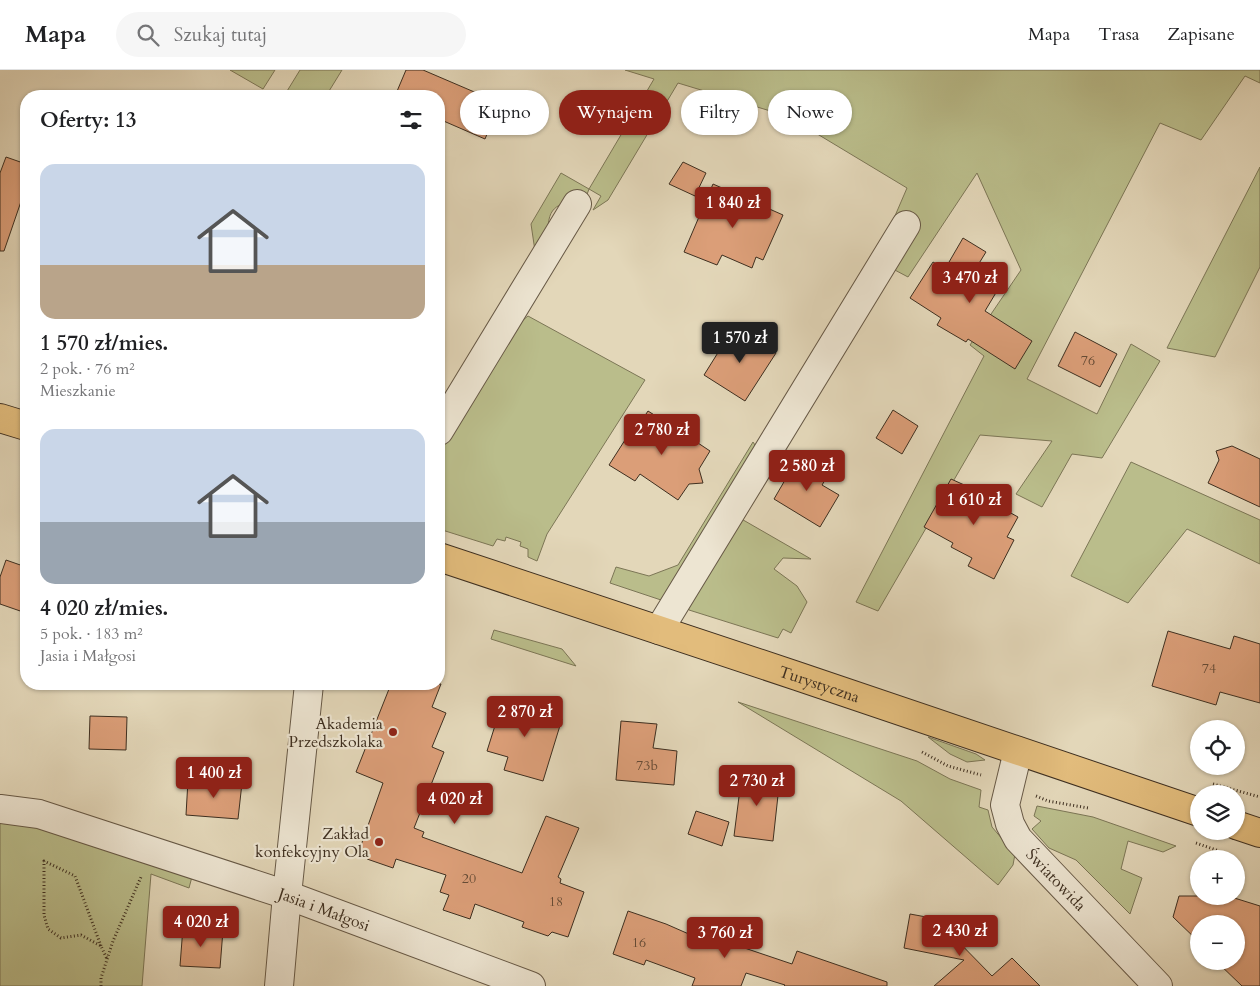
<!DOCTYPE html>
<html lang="pl">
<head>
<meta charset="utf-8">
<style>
	:root { --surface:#fff; --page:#f6f6f6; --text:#202124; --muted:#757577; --line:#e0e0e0; --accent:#8f2418 }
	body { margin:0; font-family:Cardo,serif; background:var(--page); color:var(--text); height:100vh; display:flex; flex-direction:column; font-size:19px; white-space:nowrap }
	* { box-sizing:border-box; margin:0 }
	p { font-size:16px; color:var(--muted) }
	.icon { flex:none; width:28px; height:28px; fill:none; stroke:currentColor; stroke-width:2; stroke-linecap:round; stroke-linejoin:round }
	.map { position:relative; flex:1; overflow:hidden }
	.details { position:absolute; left:20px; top:20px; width:425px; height:600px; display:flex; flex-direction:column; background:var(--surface); border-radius:20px; box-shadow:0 1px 4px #0004 }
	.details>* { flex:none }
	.top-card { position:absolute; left:460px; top:20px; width:475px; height:45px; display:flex; gap:10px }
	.controls { position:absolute; left:1190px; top:650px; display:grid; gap:10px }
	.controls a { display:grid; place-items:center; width:55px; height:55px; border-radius:50%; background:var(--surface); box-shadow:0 1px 4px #0004; font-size:25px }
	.price { position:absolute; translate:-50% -42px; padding:0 11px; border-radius:5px; background:var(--accent); color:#fff; font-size:16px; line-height:32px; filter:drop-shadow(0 1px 2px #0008) }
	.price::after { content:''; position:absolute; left:50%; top:30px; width:15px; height:11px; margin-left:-8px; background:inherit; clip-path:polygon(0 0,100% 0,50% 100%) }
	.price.selected { background:#222; color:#fff }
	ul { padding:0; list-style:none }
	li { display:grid; align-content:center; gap:10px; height:265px; padding:0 20px }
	li span { display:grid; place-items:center; height:155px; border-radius:15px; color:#555 }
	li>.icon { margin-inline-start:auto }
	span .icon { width:90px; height:90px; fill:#fffc; stroke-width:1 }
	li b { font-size:21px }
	h2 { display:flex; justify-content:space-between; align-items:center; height:60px; padding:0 20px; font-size:21px }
	.pill { padding:0 18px; border-radius:22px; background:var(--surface); box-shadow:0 1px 4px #0004; font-size:18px; line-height:45px }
	.pill.selected { background:var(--accent); color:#fff }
	header { display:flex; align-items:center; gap:30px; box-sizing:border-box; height:70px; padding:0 25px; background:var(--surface); border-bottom:1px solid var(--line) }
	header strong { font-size:24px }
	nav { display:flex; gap:28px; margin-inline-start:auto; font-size:18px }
	.search { width:350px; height:45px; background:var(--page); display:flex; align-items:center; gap:12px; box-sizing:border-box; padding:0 18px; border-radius:28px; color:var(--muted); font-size:19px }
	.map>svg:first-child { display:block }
	.green { fill:#babd8b; stroke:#7c7656 }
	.building { fill:#db9e78; stroke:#3e2f20 }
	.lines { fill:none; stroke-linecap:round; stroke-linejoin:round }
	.minor-casing { stroke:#675946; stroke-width:30 }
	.major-casing { stroke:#3e2f20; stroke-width:30 }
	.path { stroke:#3e2f20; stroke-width:3; stroke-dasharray:1 2.5; stroke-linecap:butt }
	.minor { stroke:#ede5d2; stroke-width:28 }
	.major { stroke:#e2bc7c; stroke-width:28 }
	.poi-dot { fill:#8f2418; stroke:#ede5d2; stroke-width:2 }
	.labels { text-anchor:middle; stroke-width:4.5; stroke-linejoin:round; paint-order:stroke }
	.number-label { font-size:14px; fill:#654b36 }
	.street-label { font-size:16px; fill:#3e2f20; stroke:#ede5d2 }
	.poi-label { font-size:16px; fill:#3e2f20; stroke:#ede5d2; text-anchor:end }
</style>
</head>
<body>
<header>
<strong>Mapa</strong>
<div class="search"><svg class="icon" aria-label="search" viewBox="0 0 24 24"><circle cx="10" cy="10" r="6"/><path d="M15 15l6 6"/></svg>Szukaj tutaj</div>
<nav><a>Mapa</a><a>Trasa</a><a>Zapisane</a></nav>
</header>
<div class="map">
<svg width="1260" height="916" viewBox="0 0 1260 916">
	<rect width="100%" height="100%" fill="#e3d7b9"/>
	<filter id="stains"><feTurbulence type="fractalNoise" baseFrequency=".004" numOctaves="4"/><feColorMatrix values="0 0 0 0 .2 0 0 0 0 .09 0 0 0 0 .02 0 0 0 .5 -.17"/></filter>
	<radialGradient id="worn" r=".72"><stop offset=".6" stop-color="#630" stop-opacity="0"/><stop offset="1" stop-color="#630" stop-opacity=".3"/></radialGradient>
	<!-- green -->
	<path class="green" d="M 230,0 L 275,0 L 263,19 Z
		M 300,0 L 342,0 L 326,26 L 284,26 Z
		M 625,0 L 1260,0 L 1260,13 L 1245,6 L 1201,70 L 1160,53 L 1027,309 L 1097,344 L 1131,274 L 1160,291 L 1102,388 L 1072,384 L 1042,437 L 1016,424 L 1052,371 L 980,365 L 878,541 L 856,532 L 984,286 L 970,275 L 1021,200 L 977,103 L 908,207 L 876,190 L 907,118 L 814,62 L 777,43 L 678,13 L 608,130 L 593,140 L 601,126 L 589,119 L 586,127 C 559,135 547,133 548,165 L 535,181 L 531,154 L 561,103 L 589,119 L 654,9 Z
		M 1260,97 L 1260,197 L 1215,287 L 1167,278 Z
		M 528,246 L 645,310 L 547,464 L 537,491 L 528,487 L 528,479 L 520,476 L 521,472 L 506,467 L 505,471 L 497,469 L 493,476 L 439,459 L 439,381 L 518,254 Z
		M 753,372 L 757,378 L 667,532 L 610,513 L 616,497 L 649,506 L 678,495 Z
		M 1131,392 L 1260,450 L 1260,494 L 1187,459 L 1128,533 L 1071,506 Z
		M 738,447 L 811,489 L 783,488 L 774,499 L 797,516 L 807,532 L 791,563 L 783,559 L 778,568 L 689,540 L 686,534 Z
		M 494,560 L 562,579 L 576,596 L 491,569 Z
		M 738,632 L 917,691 L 950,709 L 981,720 L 979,737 L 988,740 L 992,757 L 1015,784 L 1013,795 L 998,815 L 901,731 Z
		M 928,667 L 976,684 L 985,690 L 967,692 L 950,684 Z
		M 1037,736 L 1093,747 L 1176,776 L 1163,782 L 1128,771 L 1121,799 L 1142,808 L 1130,844 L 1076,790 L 1049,778 L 1032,759 L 1041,751 L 1034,746 Z
		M 0,747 L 35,752 L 193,803 L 189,818 L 151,804 L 142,916 L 0,916 Z"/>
	<!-- building -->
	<path class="building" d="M 406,0 L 423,0 L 500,33 L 485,69 L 439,49 L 439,26 L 395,26 Z
		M 6,87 L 26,94 L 26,117 L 4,181 L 0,181 L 0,103 Z
		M 683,92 L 706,103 L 695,126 L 669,114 Z
		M 713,114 L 783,145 L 763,190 L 756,187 L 752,198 L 722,185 L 717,195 L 684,182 Z
		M 963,168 L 986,182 L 978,195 L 1003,211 L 985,241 L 1032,271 L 1015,299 L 968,269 L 966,272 L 937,255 L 941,248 L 910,228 L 933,192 L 945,199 Z
		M 734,257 L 776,283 L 745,331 L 704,305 Z
		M 1075,262 L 1117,284 L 1100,317 L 1058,296 Z
		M 893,340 L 918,356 L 902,384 L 876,368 Z
		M 648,341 L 676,359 L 693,356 L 692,369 L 710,381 L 699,399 L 703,413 L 689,414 L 678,430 L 640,404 L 635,411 L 609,395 L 625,370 L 628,371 Z
		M 1232,376 L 1260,389 L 1260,437 L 1208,413 L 1219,390 L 1216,381 Z
		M 799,386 L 829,404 L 822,415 L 839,425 L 820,457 L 774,429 Z
		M 951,409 L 982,423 L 984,418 L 1005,429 L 1000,437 L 1018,447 L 1007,467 L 1014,470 L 994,509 L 968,496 L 972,488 L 951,477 L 953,473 L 924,457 Z
		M 6,490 L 26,497 L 26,543 L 0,534 L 0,507 Z
		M 1168,561 L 1230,579 L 1234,566 L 1260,574 L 1260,633 L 1220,622 L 1216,635 L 1152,616 Z
		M 391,614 L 441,614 L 432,637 L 446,643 L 432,677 L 444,682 L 414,758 L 424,762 L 422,767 L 522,803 L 546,746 L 579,758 L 558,807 L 561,809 L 560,813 L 584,822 L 568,867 L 552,862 L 548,866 L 522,857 L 524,852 L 475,834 L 470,849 L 443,840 L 449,825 L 440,822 L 446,805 L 396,789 L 393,798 L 367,789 L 369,784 L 359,781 L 383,713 L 356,702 Z
		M 504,627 L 539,638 L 538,641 L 562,649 L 543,711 L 504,700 L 508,687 L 487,681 Z
		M 90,646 L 127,647 L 126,680 L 89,679 Z
		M 621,651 L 657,654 L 653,678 L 677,681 L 674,715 L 616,710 Z
		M 742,703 L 780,707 L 773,771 L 734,766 Z
		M 188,710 L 242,713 L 238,749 L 186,745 Z
		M 696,741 L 729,752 L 722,776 L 688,764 Z
		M 1179,826 L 1228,826 L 1260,836 L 1260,916 L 1242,916 L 1216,891 L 1236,891 L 1236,854 L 1199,854 L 1199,872 L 1173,847 Z
		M 628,841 L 666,854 L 707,872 L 709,866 L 792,894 L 797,881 L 887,912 L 887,916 L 784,916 L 785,915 L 746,903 L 741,916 L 692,916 L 695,908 L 646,890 L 644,895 L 613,884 Z
		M 910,844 L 948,851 L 946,859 L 992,906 L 1012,888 L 1040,916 L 934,916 L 964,890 L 904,878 Z
		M 183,857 L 223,860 L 220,898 L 180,896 Z"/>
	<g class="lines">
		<defs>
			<g id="minor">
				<path d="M 439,361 L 577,134"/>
				<path d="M 659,560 L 906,155"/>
				<path id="s1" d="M 1018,681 L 1005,735 L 1010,754 L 1018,769 L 1158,916"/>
				<path id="s2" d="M 0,739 L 39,744 L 287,825 L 531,916"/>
				<path d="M 279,916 L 287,825 L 309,614"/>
			</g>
			<g id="major">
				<path d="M 0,348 L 26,356"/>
				<path id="s3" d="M 439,487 L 797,606 L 1199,742"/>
				<path d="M 1236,755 L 1260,763"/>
			</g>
		</defs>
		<!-- minor casing -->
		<use href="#minor" class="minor-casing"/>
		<!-- major casing -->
		<use href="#major" class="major-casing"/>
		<!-- path -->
		<path class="path" d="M 922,682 L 948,696 L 981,705
			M 1213,714 L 1260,727
			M 1036,726 L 1048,731 L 1088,738
			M 1196,773 L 1219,781
			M 101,876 L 75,806 L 44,791 L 44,845 L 48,859 L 61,868 L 81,865 L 101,876 L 107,889
			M 101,916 L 101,908 L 113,871 L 141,807"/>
		<!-- minor -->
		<use href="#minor" class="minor"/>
		<!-- major -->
		<use href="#major" class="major"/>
	</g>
	<!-- markers -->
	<g class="poi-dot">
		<circle cx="393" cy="662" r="5"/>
		<circle cx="379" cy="772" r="5"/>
	</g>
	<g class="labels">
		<!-- number labels -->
		<g class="number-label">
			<text x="1088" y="295">76</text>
			<text x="1209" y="603">74</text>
			<text x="647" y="700">73b</text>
			<text x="469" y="813">20</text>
			<text x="556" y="836">18</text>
			<text x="639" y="877">16</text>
		</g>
		<!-- street labels -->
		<g class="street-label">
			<text dy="6" stroke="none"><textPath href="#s3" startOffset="401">Turystyczna</textPath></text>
			<text dy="6" stroke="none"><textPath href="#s1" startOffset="148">Światowida</textPath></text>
			<text dy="6" stroke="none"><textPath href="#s2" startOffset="340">Jasia i Małgosi</textPath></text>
		</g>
		<!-- poi labels -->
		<g class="poi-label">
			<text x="383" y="659">Akademia<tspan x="383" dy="18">Przedszkolaka</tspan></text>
			<text x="369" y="769">Zakład<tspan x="369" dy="18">konfekcyjny Ola</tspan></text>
		</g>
	</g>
	<rect width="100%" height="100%" filter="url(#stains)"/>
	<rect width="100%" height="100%" fill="url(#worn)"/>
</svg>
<div class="controls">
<a><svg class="icon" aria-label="locate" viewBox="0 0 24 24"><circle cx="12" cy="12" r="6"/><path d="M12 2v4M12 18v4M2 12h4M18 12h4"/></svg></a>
<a><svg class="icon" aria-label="layers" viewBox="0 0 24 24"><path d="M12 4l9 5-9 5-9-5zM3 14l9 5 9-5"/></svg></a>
<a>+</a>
<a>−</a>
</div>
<b class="price" style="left:733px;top:159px">1 840 zł</b>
<b class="price" style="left:970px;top:234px">3 470 zł</b>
<b class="price selected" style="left:740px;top:294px">1 570 zł</b>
<b class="price" style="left:662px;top:386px">2 780 zł</b>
<b class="price" style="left:807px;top:422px">2 580 zł</b>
<b class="price" style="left:974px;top:456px">1 610 zł</b>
<b class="price" style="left:525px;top:668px">2 870 zł</b>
<b class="price" style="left:214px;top:729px">1 400 zł</b>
<b class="price" style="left:757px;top:737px">2 730 zł</b>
<b class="price" style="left:455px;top:755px">4 020 zł</b>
<b class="price" style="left:201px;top:878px">4 020 zł</b>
<b class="price" style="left:960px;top:887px">2 430 zł</b>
<b class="price" style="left:725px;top:889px">3 760 zł</b>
<div class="top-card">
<a class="pill">Kupno</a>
<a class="pill selected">Wynajem</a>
<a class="pill">Filtry</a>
<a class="pill">Nowe</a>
</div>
<section class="details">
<h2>Oferty: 13<svg class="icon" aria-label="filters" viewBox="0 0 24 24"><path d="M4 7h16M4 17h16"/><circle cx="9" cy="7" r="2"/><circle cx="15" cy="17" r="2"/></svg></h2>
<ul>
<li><span style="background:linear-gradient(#c9d6e8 65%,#b9a48a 0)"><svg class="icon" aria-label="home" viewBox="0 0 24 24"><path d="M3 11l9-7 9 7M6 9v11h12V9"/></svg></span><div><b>1 570 zł/mies.</b><p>2 pok. · 76 m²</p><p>Mieszkanie</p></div></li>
<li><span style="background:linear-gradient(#c9d6e8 60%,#9aa5b1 0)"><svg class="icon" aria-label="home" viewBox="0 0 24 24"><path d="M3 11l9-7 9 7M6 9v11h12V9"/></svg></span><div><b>4 020 zł/mies.</b><p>5 pok. · 183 m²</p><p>Jasia i Małgosi</p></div></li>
</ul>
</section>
</div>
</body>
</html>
